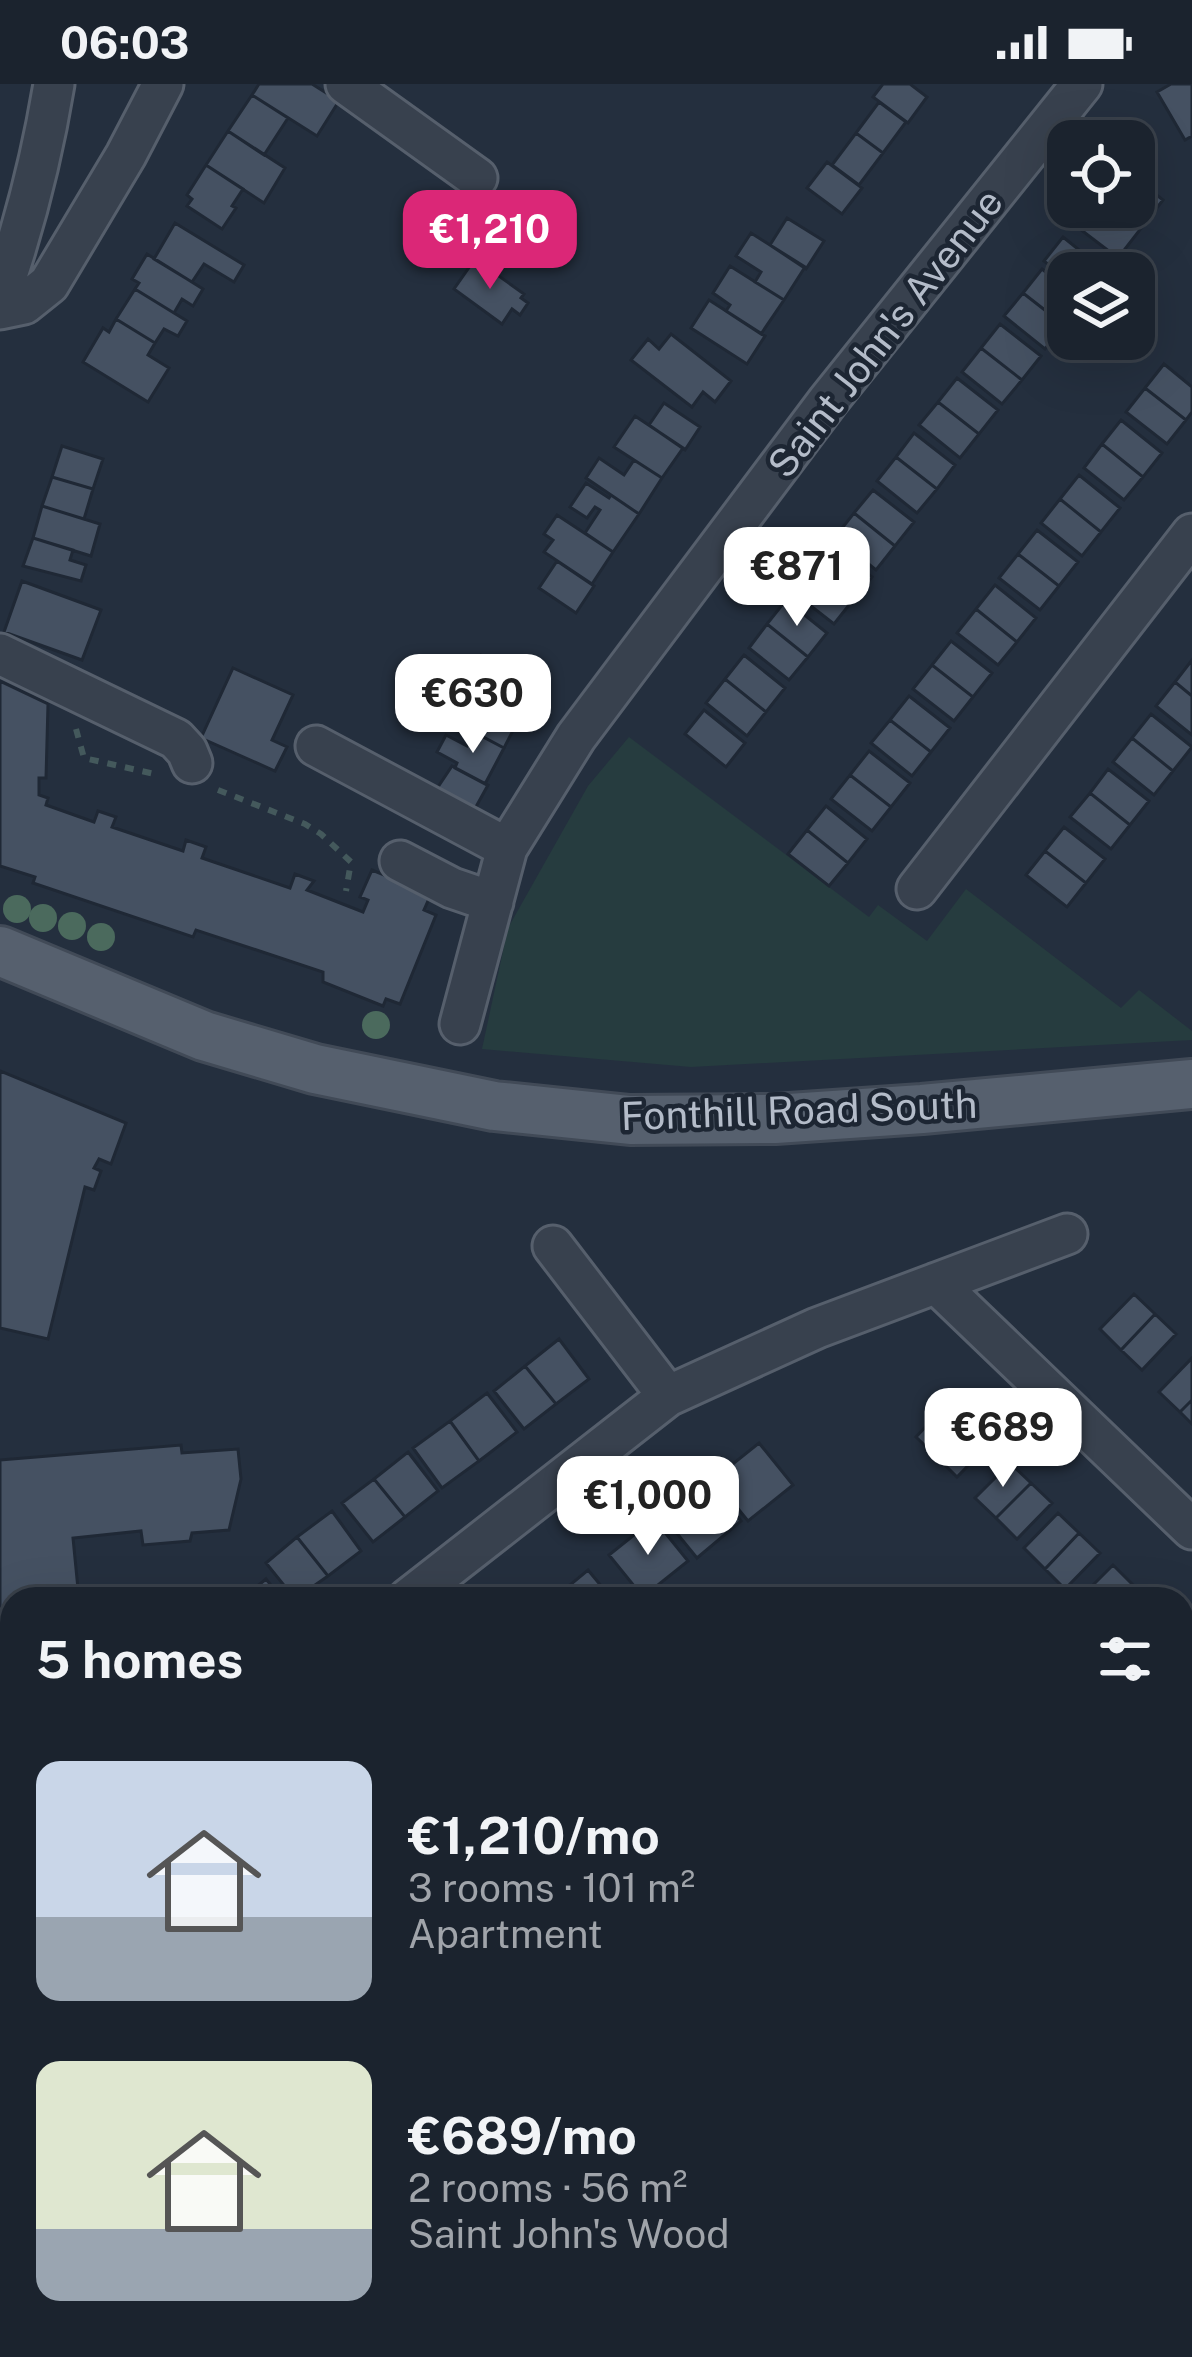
<!DOCTYPE html>
<html lang="en">
<head>
<meta charset="utf-8">
<style>
	:root { --surface:#1b232e; --page:#282f3a; --text:#f1f3f6; --muted:#a0a4aa; --line:#39404a; --accent:#db2777 }
	body { margin:0; font-family:"Public Sans",sans-serif; background:var(--page); color:var(--text); height:100vh; display:flex; flex-direction:column; font-size:45px; white-space:nowrap }
	* { box-sizing:border-box; margin:0 }
	p { font-size:39px; color:var(--muted) }
	.icon { flex:none; width:66px; height:66px; fill:none; stroke:currentColor; stroke-width:2; stroke-linecap:round; stroke-linejoin:round }
	.map { position:relative; flex:1; overflow:hidden }
	.side { position:absolute; left:0px; top:1503px; width:1194px; height:771px; display:flex; flex-direction:column; background:var(--surface); border-radius:36px 36px 0 0; box-shadow:0 12px 48px #0002,0 0 0 3px var(--line) }
	.side>* { flex:none }
	.tools { position:absolute; left:1047px; top:36px; display:grid; gap:24px }
	.tools a { display:grid; place-items:center; width:108px; height:108px; border-radius:24px; background:var(--surface); box-shadow:0 12px 48px #0002,0 0 0 3px var(--line); font-size:60px }
	.price { position:absolute; translate:-50% -102px; padding:0 27px; border-radius:24px; background:#fff; color:#222; font-size:39px; line-height:78px; filter:drop-shadow(0 3px 6px #0008) }
	.price::after { content:''; position:absolute; left:50%; top:72px; width:36px; height:27px; margin-left:-18px; background:inherit; clip-path:polygon(0 0,100% 0,50% 100%) }
	.price.on { background:var(--accent); color:#fff }
	ul { padding:0; list-style:none }
	li { display:flex; align-items:center; gap:36px; height:300px; padding:0 36px }
	li span { display:grid; place-items:center; flex:none; width:336px; height:240px; border-radius:24px; color:#555 }
	li>.icon { margin-inline-start:auto }
	span .icon { width:144px; height:144px; fill:#fffc; stroke-width:1 }
	li b { font-size:51px }
	h2 { display:flex; justify-content:space-between; align-items:center; height:144px; padding:0 36px; font-size:51px }
	.status { display:flex; justify-content:space-between; align-items:center; height:84px; padding:0 60px; background:var(--surface); direction:ltr }
	.status svg { height:33px; fill:currentColor }
	.map>svg:first-child { display:block }
	.green { fill:#263c3f }
	.building { fill:#455162; stroke:#1f2835; stroke-width:3 }
	.lines { fill:none; stroke-linecap:round; stroke-linejoin:round }
	.minor-casing { stroke:#565f6c; stroke-width:45 }
	.major-casing { stroke:#414a57; stroke-width:54 }
	.path { stroke:#44595c; stroke-width:6; stroke-dasharray:9 9; stroke-linecap:butt }
	.minor { stroke:#38414e; stroke-width:39 }
	.major { stroke:#56606e; stroke-width:48 }
	.tree { fill:#4b6a5d }
	.labels { text-anchor:middle; stroke-width:9; stroke-linejoin:round; paint-order:stroke }
	.street-label { font-size:39px; fill:#b4bcc9; stroke:#1d2633 }
</style>
</head>
<body>
<div class="status"><b>06:03</b><svg viewBox="0 0 49 12"><path d="M0 12V9h3v3zM5 12V6h3v6zM10 12V3h3v9zM15 12V0h3v12zM26 1h20v11H26zM47 4h2v5h-2z"/></svg></div>
<div class="map">
<svg width="1192" height="2273" viewBox="0 0 1192 2273">
	<rect width="100%" height="100%" fill="#242f3e"/>
	<!-- green -->
	<path class="green" d="M 629,653 L 869,833 L 878,821 L 927,857 L 966,805 L 1121,924 L 1139,906 L 1192,947 L 1192,956 L 691,983 L 482,965 L 508,844 L 588,702 Z"/>
	<!-- building -->
	<path class="building" d="M 259,0 L 312,0 L 339,17 L 317,52 L 252,11 Z
		M 883,0 L 910,0 L 927,13 L 908,39 L 873,13 Z
		M 1171,0 L 1192,0 L 1192,52 L 1185,56 L 1157,8 Z
		M 252,11 L 288,34 L 264,71 L 228,47 Z
		M 879,18 L 906,38 L 883,69 L 856,49 Z
		M 228,47 L 285,84 L 264,119 L 206,81 Z
		M 856,49 L 883,69 L 859,101 L 832,81 Z
		M 827,78 L 862,104 L 842,130 L 807,104 Z
		M 206,81 L 243,105 L 232,122 L 236,124 L 222,145 L 187,122 L 192,115 L 187,111 Z
		M 1134,93 L 1163,116 L 1118,174 L 1072,139 L 1084,123 L 1134,123 Z
		M 787,134 L 824,157 L 806,185 L 770,161 Z
		M 175,139 L 244,181 L 234,198 L 204,180 L 192,198 L 154,175 Z
		M 751,149 L 805,183 L 784,216 L 755,198 L 761,188 L 736,172 Z
		M 1063,153 L 1104,186 L 1101,189 L 1068,189 L 1068,197 L 1044,177 Z
		M 147,170 L 203,205 L 193,222 L 182,215 L 174,229 L 135,205 L 139,199 L 132,195 Z
		M 475,175 L 524,210 L 521,214 L 528,219 L 520,231 L 512,225 L 502,240 L 454,205 Z
		M 730,182 L 784,216 L 761,250 L 726,227 L 730,221 L 713,209 Z
		M 1042,185 L 1068,206 L 1068,235 L 1064,241 L 1023,209 Z
		M 135,205 L 187,237 L 178,252 L 164,245 L 155,259 L 116,235 Z
		M 1023,209 L 1064,241 L 1045,265 L 1004,232 Z
		M 709,216 L 765,252 L 747,280 L 691,244 Z
		M 116,235 L 155,259 L 148,271 L 169,284 L 148,318 L 83,278 L 103,244 L 109,248 Z
		M 1000,240 L 1041,272 L 1022,296 L 981,264 Z
		M 671,250 L 731,297 L 715,318 L 703,308 L 692,323 L 631,276 L 648,255 L 659,265 Z
		M 981,264 L 1022,296 L 1002,320 L 962,288 Z
		M 1164,280 L 1192,303 L 1192,328 L 1186,336 L 1145,304 Z
		M 957,294 L 998,326 L 979,350 L 938,318 Z
		M 1145,304 L 1186,336 L 1167,360 L 1126,328 Z
		M 938,318 L 979,350 L 960,374 L 919,341 Z
		M 664,319 L 700,343 L 685,366 L 649,341 Z
		M 635,332 L 683,364 L 662,394 L 614,363 Z
		M 1121,336 L 1162,369 L 1143,393 L 1102,360 Z
		M 914,349 L 955,381 L 937,405 L 896,373 Z
		M 1102,360 L 1143,393 L 1124,416 L 1084,384 Z
		M 62,362 L 103,375 L 93,405 L 52,393 Z
		M 896,373 L 937,405 L 917,429 L 877,397 Z
		M 599,374 L 624,391 L 634,376 L 662,394 L 639,430 L 586,394 Z
		M 1079,391 L 1120,424 L 1101,448 L 1060,415 Z
		M 52,393 L 93,405 L 84,435 L 42,422 Z
		M 586,399 L 609,414 L 611,411 L 639,430 L 613,468 L 585,449 L 600,426 L 595,423 L 587,434 L 570,423 Z
		M 873,406 L 914,438 L 895,462 L 854,429 Z
		M 1060,415 L 1101,448 L 1082,472 L 1041,439 Z
		M 42,422 L 100,440 L 91,472 L 33,454 Z
		M 854,429 L 895,462 L 876,486 L 835,453 Z
		M 557,431 L 613,468 L 592,500 L 544,468 L 553,456 L 544,450 Z
		M 1037,446 L 1078,478 L 1059,502 L 1018,470 Z
		M 33,454 L 73,466 L 70,476 L 86,481 L 81,497 L 23,482 Z
		M 831,461 L 872,493 L 853,516 L 812,485 Z
		M 1018,470 L 1059,502 L 1040,526 L 999,494 Z
		M 557,477 L 594,502 L 576,529 L 539,504 Z
		M 812,485 L 853,516 L 834,540 L 793,508 Z
		M 22,497 L 101,526 L 82,576 L 4,548 Z
		M 995,501 L 1036,534 L 1017,558 L 976,525 Z
		M 786,516 L 827,549 L 808,573 L 767,540 Z
		M 976,525 L 1017,558 L 998,581 L 957,549 Z
		M 767,540 L 808,573 L 789,596 L 749,564 Z
		M 951,557 L 992,589 L 973,613 L 932,581 Z
		M 481,571 L 539,601 L 524,630 L 485,610 L 487,606 L 468,595 Z
		M 744,571 L 785,604 L 766,628 L 725,595 Z
		M 1192,576 L 1192,612 L 1175,598 Z
		M 932,581 L 973,613 L 954,637 L 913,605 Z
		M 233,584 L 293,611 L 272,656 L 287,663 L 275,687 L 201,654 Z
		M 725,595 L 766,628 L 747,652 L 706,619 Z
		M 0,597 L 48,620 L 46,694 L 39,694 L 39,711 L 48,714 L 46,721 L 94,738 L 98,727 L 116,733 L 112,743 L 183,767 L 186,756 L 206,763 L 202,774 L 290,804 L 295,790 L 314,797 L 307,806 L 363,828 L 368,816 L 360,813 L 372,786 L 431,810 L 424,826 L 436,831 L 400,920 L 386,915 L 383,922 L 323,898 L 323,888 L 196,846 L 193,853 L 33,799 L 35,793 L 0,782 Z
		M 1175,598 L 1192,612 L 1192,651 L 1156,622 Z
		M 472,603 L 522,629 L 504,664 L 474,648 L 482,632 L 462,621 Z
		M 909,612 L 950,644 L 931,668 L 890,636 Z
		M 704,626 L 745,659 L 726,683 L 685,650 Z
		M 1151,630 L 1192,663 L 1173,687 L 1132,654 Z
		M 890,636 L 931,668 L 912,692 L 871,659 Z
		M 474,648 L 504,664 L 485,700 L 455,684 L 457,679 L 437,668 L 446,651 L 467,662 Z
		M 1132,654 L 1173,687 L 1154,711 L 1113,678 Z
		M 869,667 L 910,699 L 891,723 L 850,691 Z
		M 452,682 L 488,701 L 472,730 L 434,709 Z
		M 1108,685 L 1149,717 L 1130,741 L 1090,709 Z
		M 850,691 L 891,723 L 872,747 L 831,715 Z
		M 1090,709 L 1130,741 L 1111,765 L 1070,733 Z
		M 826,722 L 867,755 L 848,779 L 807,746 Z
		M 1064,743 L 1105,775 L 1086,799 L 1045,767 Z
		M 807,746 L 848,779 L 829,802 L 788,770 Z
		M 1045,767 L 1086,799 L 1067,823 L 1026,791 Z
		M 0,987 L 126,1039 L 111,1080 L 99,1075 L 94,1084 L 101,1087 L 94,1106 L 85,1103 L 48,1255 L 0,1244 Z
		M 1134,1210 L 1155,1230 L 1121,1266 L 1100,1245 Z
		M 1155,1230 L 1176,1250 L 1142,1286 L 1121,1266 Z
		M 559,1255 L 589,1295 L 556,1320 L 525,1282 Z
		M 1192,1274 L 1192,1316 L 1180,1328 L 1159,1308 Z
		M 525,1282 L 556,1320 L 524,1345 L 494,1307 Z
		M 487,1309 L 517,1348 L 479,1377 L 450,1337 Z
		M 1192,1316 L 1192,1340 L 1180,1328 Z
		M 950,1317 L 971,1338 L 937,1373 L 916,1353 Z
		M 450,1337 L 479,1377 L 442,1404 L 413,1364 Z
		M 971,1338 L 992,1357 L 957,1393 L 937,1373 Z
		M 759,1359 L 793,1401 L 748,1437 L 714,1395 Z
		M 181,1361 L 182,1369 L 238,1365 L 241,1395 L 229,1446 L 192,1449 L 190,1457 L 143,1461 L 141,1447 L 73,1454 L 79,1515 L 12,1515 L 12,1576 L 0,1577 L 0,1376 Z
		M 408,1368 L 438,1407 L 405,1433 L 374,1395 Z
		M 1010,1379 L 1031,1399 L 996,1434 L 975,1414 Z
		M 374,1395 L 405,1433 L 373,1458 L 342,1419 Z
		M 706,1395 L 741,1437 L 697,1474 L 662,1431 Z
		M 1031,1399 L 1052,1419 L 1017,1455 L 996,1434 Z
		M 332,1427 L 361,1467 L 328,1492 L 297,1453 Z
		M 1058,1429 L 1079,1449 L 1045,1485 L 1024,1464 Z
		M 654,1435 L 688,1477 L 643,1513 L 609,1471 Z
		M 1079,1449 L 1100,1469 L 1065,1505 L 1045,1485 Z
		M 297,1453 L 328,1492 L 295,1515 L 266,1479 Z
		M 1113,1481 L 1134,1502 L 1120,1515 L 1079,1515 Z
		M 588,1486 L 612,1515 L 553,1515 Z
		M 266,1495 L 282,1515 L 242,1515 Z
		M 1134,1502 L 1148,1515 L 1120,1515 Z
		M 1189,1557 L 1192,1559 L 1192,1596 L 1182,1606 L 1182,1564 Z
		M 104,2262 L 150,2262 L 106,2271 Z
		M 154,2262 L 156,2273 L 106,2273 L 106,2271 Z"/>
	<g class="lines">
		<defs>
			<path id="minor" d="M 346,0 L 477,94
				M 0,212 C 24,143 42,73 54,0
				M 0,225 L 24,220 L 49,200 L 126,71 L 163,0
				M 0,570 L 176,655 L 187,667 L 192,679
				M 316,662 L 507,764
				M 400,777 L 452,804 L 493,818
				M 917,805 L 1192,450
				M 460,940 L 507,764 L 576,653 L 828,317 L 1082,0
				M 553,1162 L 668,1312
				M 936,1199 L 1192,1445
				M 408,1515 L 668,1312 L 817,1244 L 1067,1150
				M 0,1819 L 12,1810"/>
			<path id="major" d="M 0,867 L 204,952 L 315,985 L 494,1022 L 630,1036 L 775,1035 L 922,1025 L 1192,1000"/>
		</defs>
		<!-- minor casing -->
		<use href="#minor" class="minor-casing"/>
		<!-- major casing -->
		<use href="#major" class="major-casing"/>
		<!-- path -->
		<path class="path" d="M 76,645 L 84,674 L 159,691
			M 218,706 L 305,740 L 321,750 L 351,778 L 346,807
			M 0,2255 L 3,2273"/>
		<!-- minor -->
		<use href="#minor" class="minor"/>
		<!-- major -->
		<use href="#major" class="major"/>
	</g>
	<!-- trees -->
	<g class="tree">
		<circle cx="17" cy="825" r="14"/>
		<circle cx="43" cy="834" r="14"/>
		<circle cx="72" cy="842" r="14"/>
		<circle cx="101" cy="853" r="14"/>
		<circle cx="376" cy="941" r="14"/>
	</g>
	<g class="labels">
		<!-- street labels -->
		<g class="street-label">
			<text transform="translate(885 249) rotate(-52)" y="14">Saint John's Avenue</text>
			<text transform="translate(799 1026) rotate(-2)" y="14">Fonthill Road South</text>
		</g>
	</g>
</svg>
<div class="tools">
<a><svg class="icon" aria-label="locate" viewBox="0 0 24 24"><circle cx="12" cy="12" r="6"/><path d="M12 2v4M12 18v4M2 12h4M18 12h4"/></svg></a>
<a><svg class="icon" aria-label="layers" viewBox="0 0 24 24"><path d="M12 4l9 5-9 5-9-5zM3 14l9 5 9-5"/></svg></a>
</div>
<b class="price on" style="left:490px;top:208px">€1,210</b>
<b class="price" style="left:797px;top:545px">€871</b>
<b class="price" style="left:473px;top:672px">€630</b>
<b class="price" style="left:1003px;top:1406px">€689</b>
<b class="price" style="left:648px;top:1474px">€1,000</b>
<section class="side">
<h2>5 homes<svg class="icon" aria-label="filters" viewBox="0 0 24 24"><path d="M4 7h16M4 17h16"/><circle cx="9" cy="7" r="2"/><circle cx="15" cy="17" r="2"/></svg></h2>
<ul>
<li><span style="background:linear-gradient(#c9d6e8 65%,#9aa5b1 0)"><svg class="icon" aria-label="home" viewBox="0 0 24 24"><path d="M3 11l9-7 9 7M6 9v11h12V9"/></svg></span><div><b>€1,210/mo</b><p>3 rooms · 101 m²</p><p>Apartment</p></div></li>
<li><span style="background:linear-gradient(#dfe7d0 70%,#9aa5b1 0)"><svg class="icon" aria-label="home" viewBox="0 0 24 24"><path d="M3 11l9-7 9 7M6 9v11h12V9"/></svg></span><div><b>€689/mo</b><p>2 rooms · 56 m²</p><p>Saint John's Wood</p></div></li>
</ul>
</section>
</div>
</body>
</html>
